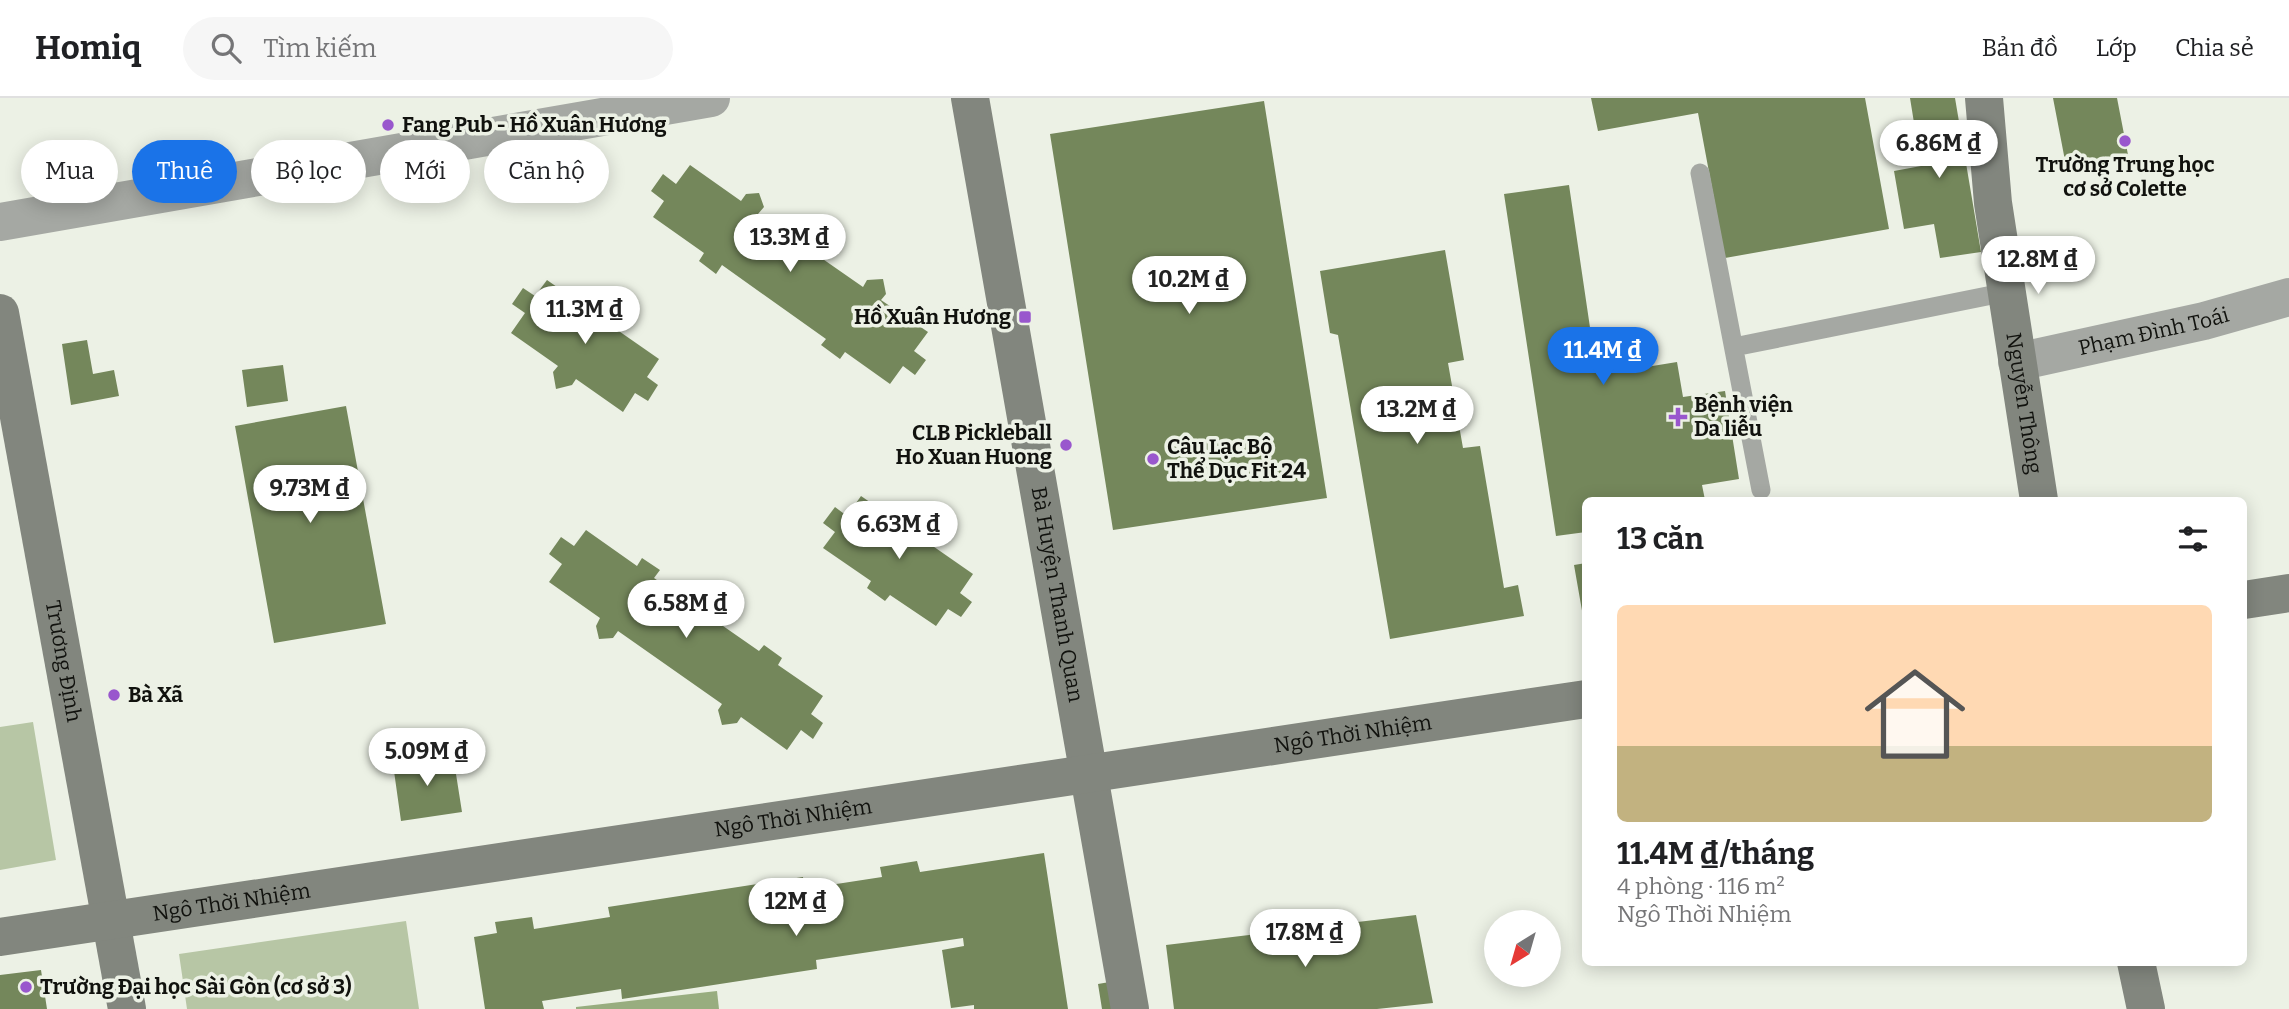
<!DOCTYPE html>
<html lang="vi">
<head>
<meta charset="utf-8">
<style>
	:root { --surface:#fff; --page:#f6f6f6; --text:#202124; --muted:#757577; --line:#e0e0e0; --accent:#1a73e8 }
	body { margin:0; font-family:Bitter,serif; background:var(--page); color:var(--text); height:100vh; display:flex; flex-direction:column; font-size:26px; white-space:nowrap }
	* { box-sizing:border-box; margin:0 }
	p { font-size:23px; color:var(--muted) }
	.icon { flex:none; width:38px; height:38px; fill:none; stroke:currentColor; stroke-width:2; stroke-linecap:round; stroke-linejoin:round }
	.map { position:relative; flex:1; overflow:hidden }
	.panel { position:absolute; left:1582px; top:399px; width:665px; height:469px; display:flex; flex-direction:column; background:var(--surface); border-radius:10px; box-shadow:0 4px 18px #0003 }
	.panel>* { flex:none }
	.banner { position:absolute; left:21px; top:42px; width:665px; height:63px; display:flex; gap:14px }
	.needle { width:46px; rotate:217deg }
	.controls { position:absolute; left:1484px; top:812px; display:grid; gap:14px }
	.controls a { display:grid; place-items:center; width:77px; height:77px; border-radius:50%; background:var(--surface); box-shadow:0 4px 18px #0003; font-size:35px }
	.price { position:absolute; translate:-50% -60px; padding:0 16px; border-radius:24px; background:#fff; color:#222; font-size:23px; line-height:46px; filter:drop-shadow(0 2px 4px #0008) }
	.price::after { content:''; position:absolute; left:50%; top:42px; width:21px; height:16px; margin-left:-10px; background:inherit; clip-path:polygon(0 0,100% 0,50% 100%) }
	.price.on { background:var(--accent); color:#fff }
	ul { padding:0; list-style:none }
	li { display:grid; align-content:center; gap:14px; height:371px; padding:0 35px }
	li+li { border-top:2px solid var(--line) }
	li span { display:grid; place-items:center; height:217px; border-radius:10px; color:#555 }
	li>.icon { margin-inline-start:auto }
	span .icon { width:126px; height:126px; fill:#fffc; stroke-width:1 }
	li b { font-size:30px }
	h2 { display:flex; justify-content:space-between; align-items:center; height:84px; padding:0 35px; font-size:30px }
	.chip { padding:0 24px; border-radius:32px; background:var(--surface); box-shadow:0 4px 18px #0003; font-size:24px; line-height:63px }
	.chip.on { background:var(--accent); color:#fff }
	header { display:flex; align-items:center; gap:42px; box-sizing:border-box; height:98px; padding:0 35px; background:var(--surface); border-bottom:2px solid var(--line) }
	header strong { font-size:33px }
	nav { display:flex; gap:38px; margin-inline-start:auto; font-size:24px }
	.search { width:490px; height:63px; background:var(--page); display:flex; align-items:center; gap:18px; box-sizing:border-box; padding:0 24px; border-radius:38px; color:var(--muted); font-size:26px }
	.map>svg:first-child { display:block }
	.green { fill:#b7c6a5 }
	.water { fill:#98ad7f }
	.building { fill:#74875b }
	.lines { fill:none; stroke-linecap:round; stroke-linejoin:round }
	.lane { stroke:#a5a8a3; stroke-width:19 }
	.street { stroke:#a5a8a3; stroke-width:38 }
	.secondary { stroke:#82867e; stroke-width:38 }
	.poi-dot { fill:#9957cd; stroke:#ecf1e5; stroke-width:2.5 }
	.labels { text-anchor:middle; stroke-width:7; stroke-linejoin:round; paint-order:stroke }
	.poi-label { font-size:21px; font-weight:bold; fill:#11120e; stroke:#ecf1e5; text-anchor:start }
	.street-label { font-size:21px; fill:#11120e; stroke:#ecf1e5 }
</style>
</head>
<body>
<header>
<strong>Homiq</strong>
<div class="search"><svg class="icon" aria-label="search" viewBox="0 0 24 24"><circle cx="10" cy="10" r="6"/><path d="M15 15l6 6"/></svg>Tìm kiếm</div>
<nav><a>Bản đồ</a><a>Lớp</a><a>Chia sẻ</a></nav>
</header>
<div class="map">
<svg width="2289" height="911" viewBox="0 0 2289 911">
	<rect width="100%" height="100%" fill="#ecf1e5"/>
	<!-- green -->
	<path class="green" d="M 33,624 L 56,762 L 0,772 L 0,629 Z
		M 406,823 L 419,911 L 187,911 L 179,856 Z"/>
	<!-- water -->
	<path class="water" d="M 717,893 L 719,911 L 576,911 L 576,909 Z"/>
	<!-- building -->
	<path class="building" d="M 1591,0 L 1865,0 L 1889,131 L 1725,160 L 1698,15 L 1598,33 Z
		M 1910,0 L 1955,0 L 1981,154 L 1940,160 L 1934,126 L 1904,131 L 1894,73 L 1921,68 Z
		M 2053,0 L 2117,0 L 2129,62 L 2067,73 Z
		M 1264,3 L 1327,400 L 1113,432 L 1050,36 Z
		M 690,67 L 741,103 L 746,96 L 759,95 L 764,109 L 758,116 L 863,189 L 867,182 L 883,181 L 886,196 L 881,202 L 928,234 L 914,253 L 926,262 L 915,277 L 903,268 L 890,286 L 845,254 L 840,261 L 821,247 L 826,241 L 722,167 L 716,176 L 699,163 L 704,155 L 653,119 L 664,103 L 651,93 L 663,76 L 676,86 Z
		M 1569,87 L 1597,277 L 1677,264 L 1683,299 L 1725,293 L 1739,381 L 1702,387 L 1705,402 L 1586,402 L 1586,434 L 1556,438 L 1504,96 Z
		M 1445,152 L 1464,262 L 1448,265 L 1463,350 L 1480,348 L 1504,490 L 1518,487 L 1524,518 L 1390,541 L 1338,237 L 1330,235 L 1320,173 Z
		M 547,182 L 594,215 L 599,208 L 618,222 L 613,229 L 659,261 L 647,279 L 658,287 L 648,303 L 635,295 L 623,314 L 576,281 L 572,287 L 556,291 L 553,274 L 558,268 L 511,235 L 525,215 L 512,206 L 523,190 L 535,198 Z
		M 87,242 L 93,276 L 114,272 L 119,298 L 71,307 L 62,246 Z
		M 283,267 L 288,303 L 247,309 L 242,272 Z
		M 346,308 L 386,526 L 274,545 L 235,328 Z
		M 861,398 L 909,431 L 913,424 L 929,422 L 932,438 L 927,444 L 973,476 L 960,495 L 972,504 L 961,519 L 948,511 L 936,528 L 890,497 L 885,503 L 867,490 L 871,483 L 823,450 L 835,434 L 823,425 L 835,409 L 847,418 Z
		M 586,432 L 637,468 L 642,460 L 660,472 L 654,480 L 759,553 L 764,547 L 782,560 L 778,567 L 823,598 L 811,616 L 823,625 L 813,641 L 801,632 L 787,652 L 741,619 L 737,625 L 722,627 L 718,612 L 722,606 L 618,533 L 613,540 L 599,541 L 596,528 L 600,520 L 549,484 L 562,466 L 549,456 L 561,439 L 574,448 Z
		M 1586,465 L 1586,524 L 1584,524 L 1574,467 Z
		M 453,657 L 462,714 L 401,723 L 393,666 Z
		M 1044,755 L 1068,911 L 974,911 L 974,907 L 951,910 L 942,852 L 964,848 L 963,840 L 816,862 L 817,871 L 622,901 L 621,891 L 542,903 L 544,911 L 485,911 L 474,839 L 497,835 L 495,824 L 532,819 L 534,831 L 610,819 L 608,809 L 803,779 L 804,791 L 882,779 L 880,769 L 917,763 L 920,774 Z
		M 1416,817 L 1433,905 L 1377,911 L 1174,911 L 1166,847 Z
		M 41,872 L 47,911 L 0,911 L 0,877 Z
		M 1121,882 L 1126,911 L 1102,911 L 1098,886 Z"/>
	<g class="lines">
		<!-- lane -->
		<path class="lane" d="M 1700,75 L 1761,392
			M 1734,249 L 2007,194"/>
		<!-- street -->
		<g class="street">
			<path d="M 0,124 L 711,0"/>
			<path id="s1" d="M 2017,264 L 2204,223 L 2289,199"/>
		</g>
		<!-- secondary -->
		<g class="secondary">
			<path id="s2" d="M 970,0 L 1130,911"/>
			<path id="s3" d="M 1984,0 L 1993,105 L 2039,402"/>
			<path id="s4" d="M 0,215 L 127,911"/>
			<path d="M 2244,502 L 2289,495"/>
			<path id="s5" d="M 0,839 L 1586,601"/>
			<path d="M 2136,864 L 2146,911"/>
		</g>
	</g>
	<!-- markers -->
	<g class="poi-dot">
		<circle cx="388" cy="27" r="7"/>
		<circle cx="2125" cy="43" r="7"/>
		<rect x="1018" y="212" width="14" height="14" rx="3.5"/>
		<path d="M1674.5 308.5h7v7h7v7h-7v7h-7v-7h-7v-7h7z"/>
		<circle cx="1066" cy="347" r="7"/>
		<circle cx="1153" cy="361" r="7"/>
		<circle cx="114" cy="597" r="7"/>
		<circle cx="26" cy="889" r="7"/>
	</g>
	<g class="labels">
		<!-- poi labels -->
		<g class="poi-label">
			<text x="402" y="34">Fang Pub - Hồ Xuân Hương</text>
			<text x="2125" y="74" text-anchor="middle">Trường Trung học<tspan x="2125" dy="24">cơ sở Colette</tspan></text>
			<text x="1011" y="226" text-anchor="end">Hồ Xuân Hương</text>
			<text x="1694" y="314">Bệnh viện<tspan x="1694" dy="24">Da liễu</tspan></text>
			<text x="1052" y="342" text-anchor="end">CLB Pickleball<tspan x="1052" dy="24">Ho Xuan Huong</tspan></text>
			<text x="1167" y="356">Câu Lạc Bộ<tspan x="1167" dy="24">Thể Dục Fit 24</tspan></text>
			<text x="128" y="604">Bà Xã</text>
			<text x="40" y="896">Trường Đại học Sài Gòn (cơ sở 3)</text>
		</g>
		<!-- street labels -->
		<g class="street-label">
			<text dy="7" stroke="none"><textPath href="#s1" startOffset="140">Phạm Ðình Toái</textPath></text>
			<text dy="7" stroke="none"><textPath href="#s3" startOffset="308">Nguyễn Thông</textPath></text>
			<text dy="7" stroke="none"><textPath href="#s2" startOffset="504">Bà Huyện Thanh Quan</textPath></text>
			<text dy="7" stroke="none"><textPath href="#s4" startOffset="354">Trương Định</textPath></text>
			<text dy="7" stroke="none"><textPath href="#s5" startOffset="1368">Ngô Thời Nhiệm</textPath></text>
			<text dy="7" stroke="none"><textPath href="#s5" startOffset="802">Ngô Thời Nhiệm</textPath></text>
			<text dy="7" stroke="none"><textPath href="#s5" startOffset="234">Ngô Thời Nhiệm</textPath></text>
		</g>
	</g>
</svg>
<div class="controls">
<a><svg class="needle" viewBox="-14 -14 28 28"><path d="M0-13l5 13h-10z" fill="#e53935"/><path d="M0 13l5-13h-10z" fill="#757577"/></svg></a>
</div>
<b class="price" style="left:1939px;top:82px">6.86M ₫</b>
<b class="price" style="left:790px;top:176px">13.3M ₫</b>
<b class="price" style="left:2038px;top:198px">12.8M ₫</b>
<b class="price" style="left:1189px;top:218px">10.2M ₫</b>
<b class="price" style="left:585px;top:248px">11.3M ₫</b>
<b class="price on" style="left:1603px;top:289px">11.4M ₫</b>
<b class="price" style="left:1417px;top:348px">13.2M ₫</b>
<b class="price" style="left:310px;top:427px">9.73M ₫</b>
<b class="price" style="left:899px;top:463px">6.63M ₫</b>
<b class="price" style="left:686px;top:542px">6.58M ₫</b>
<b class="price" style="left:427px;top:690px">5.09M ₫</b>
<b class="price" style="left:796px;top:840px">12M ₫</b>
<b class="price" style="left:1305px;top:871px">17.8M ₫</b>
<div class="banner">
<a class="chip">Mua</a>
<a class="chip on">Thuê</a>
<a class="chip">Bộ lọc</a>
<a class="chip">Mới</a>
<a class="chip">Căn hộ</a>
</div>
<section class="panel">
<h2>13 căn<svg class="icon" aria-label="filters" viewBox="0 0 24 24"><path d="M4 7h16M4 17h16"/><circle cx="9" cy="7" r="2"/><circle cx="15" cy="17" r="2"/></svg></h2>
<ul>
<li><span style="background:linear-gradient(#ffd9b3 65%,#c2b280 0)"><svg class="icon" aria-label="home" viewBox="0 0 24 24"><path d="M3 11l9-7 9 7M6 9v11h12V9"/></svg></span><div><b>11.4M ₫/tháng</b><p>4 phòng · 116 m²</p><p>Ngô Thời Nhiệm</p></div></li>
</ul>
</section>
</div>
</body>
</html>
